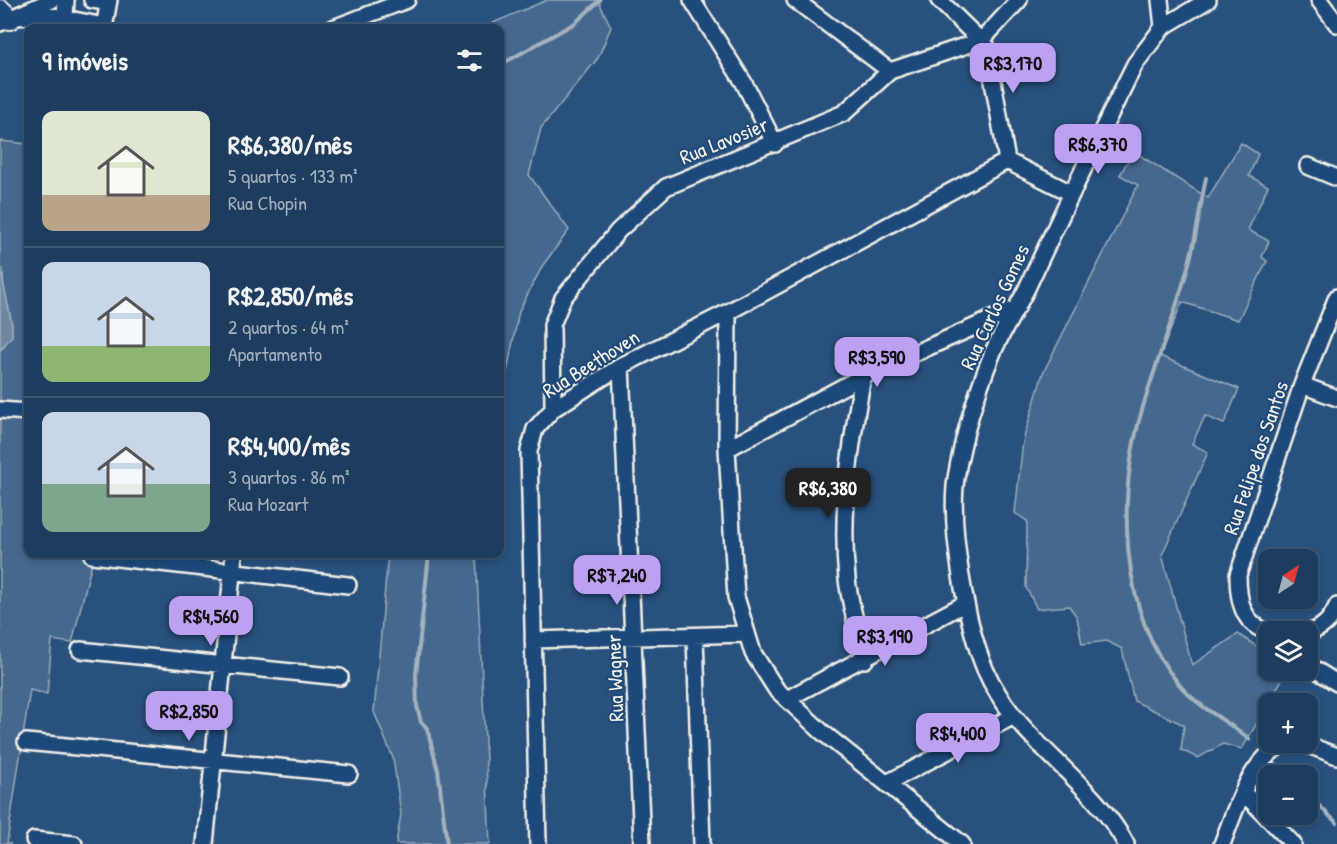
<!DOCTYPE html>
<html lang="pt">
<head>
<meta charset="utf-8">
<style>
	:root { --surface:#1e3d5e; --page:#2b4867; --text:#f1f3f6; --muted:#a1aebc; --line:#3c5673; --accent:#bca0f2 }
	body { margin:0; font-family:"Patrick Hand",sans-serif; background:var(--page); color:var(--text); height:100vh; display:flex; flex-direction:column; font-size:22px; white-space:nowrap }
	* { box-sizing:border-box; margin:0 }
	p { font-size:20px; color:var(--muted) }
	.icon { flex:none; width:33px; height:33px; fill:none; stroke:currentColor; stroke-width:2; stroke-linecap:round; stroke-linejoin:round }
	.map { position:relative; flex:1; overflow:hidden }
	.panel { position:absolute; left:24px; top:24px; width:480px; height:534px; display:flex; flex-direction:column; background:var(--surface); border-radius:12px; box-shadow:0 3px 9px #0003,0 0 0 2px var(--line) }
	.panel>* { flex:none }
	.needle { width:39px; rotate:36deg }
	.tools { position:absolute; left:1258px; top:549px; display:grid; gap:12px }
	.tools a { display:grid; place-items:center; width:60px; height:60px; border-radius:12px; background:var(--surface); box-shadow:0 3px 9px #0003,0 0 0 2px var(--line); font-size:30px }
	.price { position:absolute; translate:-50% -51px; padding:0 14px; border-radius:12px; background:var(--accent); color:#111; font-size:20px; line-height:39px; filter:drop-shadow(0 2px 3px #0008) }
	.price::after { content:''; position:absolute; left:50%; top:36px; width:18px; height:14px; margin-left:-9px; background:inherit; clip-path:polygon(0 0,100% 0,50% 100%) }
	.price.on { background:#222; color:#fff }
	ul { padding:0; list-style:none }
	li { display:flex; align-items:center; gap:18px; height:150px; padding:0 18px }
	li+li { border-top:2px solid var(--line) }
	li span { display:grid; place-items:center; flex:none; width:168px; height:120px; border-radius:12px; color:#555 }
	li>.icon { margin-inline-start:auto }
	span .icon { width:72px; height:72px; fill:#fffc; stroke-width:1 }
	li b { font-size:26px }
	h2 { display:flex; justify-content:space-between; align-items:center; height:72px; padding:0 18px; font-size:26px }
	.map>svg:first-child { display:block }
	.green { fill:#45688e; stroke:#9cacbb; stroke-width:1.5 }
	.water { fill:#6e88a2; stroke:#a4b2be; stroke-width:1.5 }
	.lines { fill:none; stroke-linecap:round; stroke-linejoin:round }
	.stream { stroke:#a4b2be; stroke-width:4 }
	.minor-casing { stroke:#f4f1e8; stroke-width:20 }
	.major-casing { stroke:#f4f1e8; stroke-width:24 }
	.minor { stroke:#1f4a7a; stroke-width:15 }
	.major { stroke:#1f4a7a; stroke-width:20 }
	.labels { text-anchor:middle; stroke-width:4.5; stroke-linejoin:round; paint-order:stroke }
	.street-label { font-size:21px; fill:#f4f1e8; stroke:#1f4a7a }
</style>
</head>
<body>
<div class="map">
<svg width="1337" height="844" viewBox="0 0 1337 844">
	<rect width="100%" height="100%" fill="#28517e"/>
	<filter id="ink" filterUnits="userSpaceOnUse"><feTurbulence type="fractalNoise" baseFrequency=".0167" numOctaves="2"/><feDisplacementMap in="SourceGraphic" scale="12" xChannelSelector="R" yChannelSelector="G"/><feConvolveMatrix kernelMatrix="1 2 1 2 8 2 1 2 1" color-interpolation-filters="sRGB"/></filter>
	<g filter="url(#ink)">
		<!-- green -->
		<path class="green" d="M 547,0 L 598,0 L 611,27 L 598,58 L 541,128 L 529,175 L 569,230 L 543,265 L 519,311 L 500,407 L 500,28 L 481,28 Z
			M 0,141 L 28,144 L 28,554 L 94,554 L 72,643 L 52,640 L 47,694 L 30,690 L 7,843 L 11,844 L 0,844 L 0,350 L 5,346 L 3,269 L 0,267 Z
			M 1241,143 L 1258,154 L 1249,176 L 1268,186 L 1248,230 L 1269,241 L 1262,257 L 1267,261 L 1238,320 L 1182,302 L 1160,356 L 1239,389 L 1224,424 L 1205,416 L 1192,444 L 1208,452 L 1162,555 L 1192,665 L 1238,634 L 1265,652 L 1260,664 L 1284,676 L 1242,749 L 1223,744 L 1198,758 L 1181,750 L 1184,725 L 1134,701 L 1122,649 L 1107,641 L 1082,644 L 1077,617 L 1069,606 L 1037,609 L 1026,587 L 1027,521 L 1015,513 L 1023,441 L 1043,373 L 1138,185 L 1120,175 L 1133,151 L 1208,198 Z
			M 388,554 L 476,554 L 490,844 L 396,844 L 401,814 L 393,758 L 374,712 Z"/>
		<!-- water -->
		<path class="water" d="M 0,267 L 12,324 L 12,336 L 0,350 Z"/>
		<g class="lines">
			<!-- stream -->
			<path class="stream" d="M 500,65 L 575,23 L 600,0
				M 1206,178 C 1200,206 1197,235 1189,263 C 1176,312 1157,360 1142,410 C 1117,495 1119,612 1178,683 C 1198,708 1225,719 1249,739
				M 429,554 L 416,675 L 417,706 L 421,722 L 427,728 L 438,770 L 447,844
				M 1273,762 L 1287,776
				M 1308,795 L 1337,823"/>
			<defs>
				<path id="minor" d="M 92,0 L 108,3
					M 692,0 L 744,83 L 775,144
					M 795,0 L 890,71
					M 939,0 L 987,47 L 1007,161
					M 1160,0 L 1163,27
					M 1319,0 L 1337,24
					M 16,17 L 49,15 L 104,26
					M 65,18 L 66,0
					M 0,23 L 52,0
					M 104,28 L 109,0
					M 333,28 L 407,0
					M 1007,161 L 1071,193
					M 1308,166 L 1337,178
					M 728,312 L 727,449 L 736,597 L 753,653 L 776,689 L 821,731 L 962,844
					M 621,366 L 642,844
					M 863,376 C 851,443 840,510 847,579 C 850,606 859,633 865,660
					M 1302,385 L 1337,398
					M 553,409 L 552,325 L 563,298 L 618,231 L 666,187 L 844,113 L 890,71 L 982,40 L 1019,0
					M 0,410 L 28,412
					M 727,449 L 863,376 L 1017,308
					M 92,555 L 348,585
					M 1269,632 C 1242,625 1238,599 1238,575 L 1302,385 L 1337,297
					M 1308,633 C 1323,628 1331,620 1337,606
					M 695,636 L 702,844
					M 533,640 L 746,634
					M 80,650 L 340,677
					M 1308,665 L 1337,683
					M 787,699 L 966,603
					M 26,742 L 349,774
					M 1300,742 L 1337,756
					M 887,783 L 1014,716
					M 1243,792 L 1293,844
					M 34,840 L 74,844
					M 205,844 L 234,554
					M 538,844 L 529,451 L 535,429 L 553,409 L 621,366 L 728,312 L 1007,161
					M 1126,844 C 1090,777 1015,740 985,669 C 966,624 949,526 956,478 C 963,436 977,391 993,352 C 1003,330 1016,310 1027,288 C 1062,213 1098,138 1135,64 L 1163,27 L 1208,0
					M 1222,844 C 1236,809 1249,759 1287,742"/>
				<path id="major" d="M 0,10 L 10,19"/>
			</defs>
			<!-- minor casing -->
			<use href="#minor" class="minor-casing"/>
			<!-- major casing -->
			<use href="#major" class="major-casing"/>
			<!-- minor -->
			<use href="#minor" class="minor"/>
			<!-- major -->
			<use href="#major" class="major"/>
		</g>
	</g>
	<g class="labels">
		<!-- street labels -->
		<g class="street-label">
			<text transform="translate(724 141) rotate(-22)" y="7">Rua Lavosier</text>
			<text transform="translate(995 307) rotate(-65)" y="7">Rua Carlos Gomes</text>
			<text transform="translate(591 364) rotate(-32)" y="7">Rua Beethoven</text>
			<text transform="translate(1256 458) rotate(-71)" y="7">Rua Felipe dos Santos</text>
			<text transform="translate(615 678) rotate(-92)" y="7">Rua Wagner</text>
		</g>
	</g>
</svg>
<div class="tools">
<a><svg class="needle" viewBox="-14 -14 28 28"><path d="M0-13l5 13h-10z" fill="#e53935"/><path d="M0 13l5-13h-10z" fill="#a1aebc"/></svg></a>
<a><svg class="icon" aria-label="layers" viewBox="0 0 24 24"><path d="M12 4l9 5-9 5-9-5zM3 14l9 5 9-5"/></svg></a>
<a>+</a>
<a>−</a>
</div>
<b class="price" style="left:1013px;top:94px">R$3,170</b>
<b class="price" style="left:1098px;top:175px">R$6,370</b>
<b class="price" style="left:877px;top:388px">R$3,590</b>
<b class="price on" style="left:828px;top:519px">R$6,380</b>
<b class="price" style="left:617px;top:606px">R$7,240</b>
<b class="price" style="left:211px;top:647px">R$4,560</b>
<b class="price" style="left:885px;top:667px">R$3,190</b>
<b class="price" style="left:189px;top:742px">R$2,850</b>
<b class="price" style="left:958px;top:764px">R$4,400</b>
<section class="panel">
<h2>9 imóveis<svg class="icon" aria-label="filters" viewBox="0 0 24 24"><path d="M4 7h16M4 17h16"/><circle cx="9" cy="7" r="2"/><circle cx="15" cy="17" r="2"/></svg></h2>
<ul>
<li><span style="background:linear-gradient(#dfe7d0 70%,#b9a48a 0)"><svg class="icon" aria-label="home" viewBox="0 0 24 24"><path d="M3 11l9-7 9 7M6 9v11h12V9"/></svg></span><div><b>R$6,380/mês</b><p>5 quartos · 133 m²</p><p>Rua Chopin</p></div></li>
<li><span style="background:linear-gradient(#c9d6e8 70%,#8fb573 0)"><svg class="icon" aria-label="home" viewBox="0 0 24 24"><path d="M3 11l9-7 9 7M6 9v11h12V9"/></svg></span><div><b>R$2,850/mês</b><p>2 quartos · 64 m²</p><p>Apartamento</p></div></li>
<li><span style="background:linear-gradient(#c9d6e8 60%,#7fa58c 0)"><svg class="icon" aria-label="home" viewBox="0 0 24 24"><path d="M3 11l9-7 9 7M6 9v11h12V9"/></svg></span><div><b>R$4,400/mês</b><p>3 quartos · 86 m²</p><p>Rua Mozart</p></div></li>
</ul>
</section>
</div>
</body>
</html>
